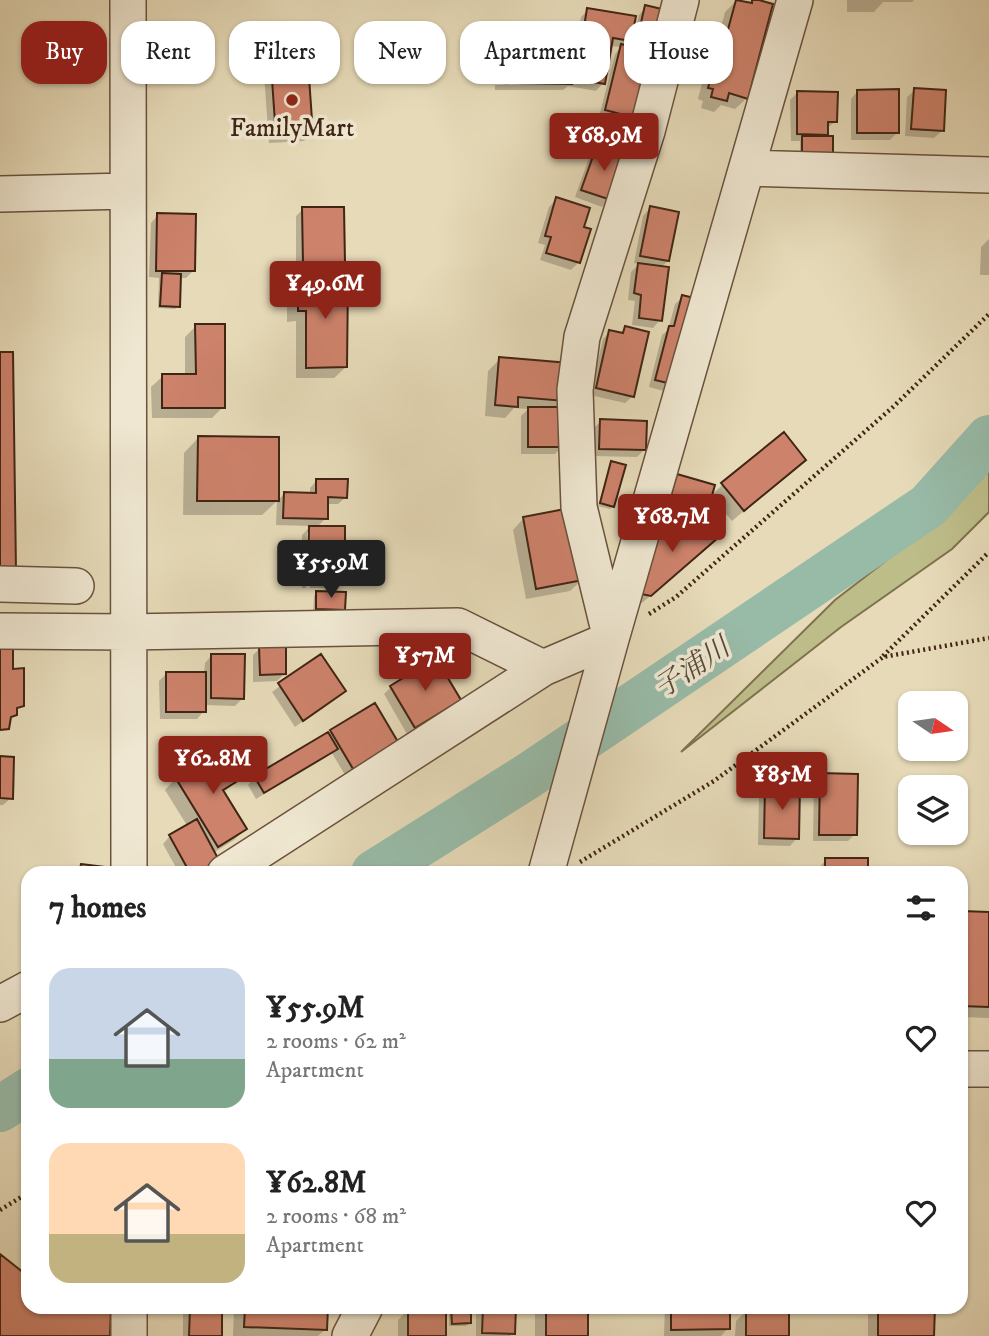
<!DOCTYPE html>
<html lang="en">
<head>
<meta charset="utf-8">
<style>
	:root { --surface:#fff; --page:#f6f6f6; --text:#222; --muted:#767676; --accent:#8f2418 }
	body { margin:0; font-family:"IM FELL DW Pica","Noto Serif JP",serif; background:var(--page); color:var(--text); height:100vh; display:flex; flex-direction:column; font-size:26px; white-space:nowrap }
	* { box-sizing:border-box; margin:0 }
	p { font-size:23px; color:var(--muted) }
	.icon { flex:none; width:38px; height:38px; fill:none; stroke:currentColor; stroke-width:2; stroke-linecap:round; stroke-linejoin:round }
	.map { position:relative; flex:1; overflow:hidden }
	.side { position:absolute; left:21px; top:866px; width:947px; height:448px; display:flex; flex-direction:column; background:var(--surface); border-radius:21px; box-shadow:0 2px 5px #0004 }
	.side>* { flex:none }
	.banner { position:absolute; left:21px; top:21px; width:948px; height:63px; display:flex; gap:14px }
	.needle { width:46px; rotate:103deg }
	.fabs { position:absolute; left:898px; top:691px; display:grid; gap:14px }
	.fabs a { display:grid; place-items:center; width:70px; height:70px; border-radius:14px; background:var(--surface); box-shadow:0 2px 5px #0004; font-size:35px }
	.price { position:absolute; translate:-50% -60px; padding:0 16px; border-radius:7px; background:var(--accent); color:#fff; font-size:23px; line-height:46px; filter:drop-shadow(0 2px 4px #0008) }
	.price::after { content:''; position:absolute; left:50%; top:42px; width:21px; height:16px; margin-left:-10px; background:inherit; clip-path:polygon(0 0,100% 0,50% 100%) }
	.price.selected { background:#222; color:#fff }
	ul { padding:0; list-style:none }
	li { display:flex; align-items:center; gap:21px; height:175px; padding:0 28px }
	li span { display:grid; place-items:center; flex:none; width:196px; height:140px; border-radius:21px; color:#555 }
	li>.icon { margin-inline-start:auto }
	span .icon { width:84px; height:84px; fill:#fffc; stroke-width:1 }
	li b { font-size:30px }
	h2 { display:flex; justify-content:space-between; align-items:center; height:84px; padding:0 28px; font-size:30px }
	.tag { padding:0 24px; border-radius:21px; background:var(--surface); box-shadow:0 2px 5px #0004; font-size:24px; line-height:63px }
	.tag.selected { background:var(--accent); color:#fff }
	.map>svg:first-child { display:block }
	.green { fill:#bdbd89; stroke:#7f714e; stroke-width:2 }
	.shadow { fill:#0003; fill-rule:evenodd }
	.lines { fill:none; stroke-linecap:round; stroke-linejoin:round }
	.river { stroke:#98bba8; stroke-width:46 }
	.building { fill:#cd826b; stroke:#412514; stroke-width:2 }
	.minor-casing { stroke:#6a523d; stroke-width:38 }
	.path { stroke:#412514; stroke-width:4.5; stroke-dasharray:2 3.5; stroke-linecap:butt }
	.minor { stroke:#efe7d1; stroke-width:35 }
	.poi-dot { fill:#8f2418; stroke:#efe7d1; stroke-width:2.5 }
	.labels { text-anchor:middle; stroke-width:7; stroke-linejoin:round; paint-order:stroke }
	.poi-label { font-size:26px; fill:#412514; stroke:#efe7d1 }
	.water-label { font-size:28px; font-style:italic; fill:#574a39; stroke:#efe7d1 }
</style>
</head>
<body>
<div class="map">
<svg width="989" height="1336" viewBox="0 0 989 1336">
	<rect width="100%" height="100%" fill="#e6dab8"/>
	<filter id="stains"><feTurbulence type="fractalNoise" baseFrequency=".00286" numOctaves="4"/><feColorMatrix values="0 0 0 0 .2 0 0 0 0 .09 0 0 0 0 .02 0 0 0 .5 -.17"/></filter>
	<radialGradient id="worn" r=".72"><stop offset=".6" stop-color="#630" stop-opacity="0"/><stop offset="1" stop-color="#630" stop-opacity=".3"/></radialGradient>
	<!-- green -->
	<path class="green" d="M 989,458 L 989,512 L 952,549 L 841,627 L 681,752 L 835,600 L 943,517 L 948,500 Z"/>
	<!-- shadow -->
	<path class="shadow" d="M 737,0 L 750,4 L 753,0 L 747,98 L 735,109 L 721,105 L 714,112 L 701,108 L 703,101 L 698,99 L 712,45 L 718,40 L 725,12 Z
		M 847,0 L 914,0 L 912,2 L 883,2 L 874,12 L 847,12 Z
		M 646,7 L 653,44 L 645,52 L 654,54 L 631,125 L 599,117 L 615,54 L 621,47 L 610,46 L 603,83 L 596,91 L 568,86 L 563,90 L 495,90 L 495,85 L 566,85 L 566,82 L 495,81 L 495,56 L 502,49 L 573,61 L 581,17 L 588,10 L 634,34 L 639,15 ZM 633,37 L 630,48 L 624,47 Z
		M 272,67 L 311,133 L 304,141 L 269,143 L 264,74 Z
		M 915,90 L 942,131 L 934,138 L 905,136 L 907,97 Z
		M 858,91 L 898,132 L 890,140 L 851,140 L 851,99 Z
		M 797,93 L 836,121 L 826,129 L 826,134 L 800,160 L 800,141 L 791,141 L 790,100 Z
		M 598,147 L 610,199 L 602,207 L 575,197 L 590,155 Z
		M 557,199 L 582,228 L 579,262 L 571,270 L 540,260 L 545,245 L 538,243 L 549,207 Z
		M 650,208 L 668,261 L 661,267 L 660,320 L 653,328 L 632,325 L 635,301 L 628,300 L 631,272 L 639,264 L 634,263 L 643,216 Z
		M 303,209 L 343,263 L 336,270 L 296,271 L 296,216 Z
		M 158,215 L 193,271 L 186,278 L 179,278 L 178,306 L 175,309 L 158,308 L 159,278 L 149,277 L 151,223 Z
		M 989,239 L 989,275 L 980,275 L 981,247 Z
		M 299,281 L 346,367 L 334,378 L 296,378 L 296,321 L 287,322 L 287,292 Z
		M 683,297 L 671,393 L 649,387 L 662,335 L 668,330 L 675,304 Z
		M 196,326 L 223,407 L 212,418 L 152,418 L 151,387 L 163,376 L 185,375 L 185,337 Z
		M 625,328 L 633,396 L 625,403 L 590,395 L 603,339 L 610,332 L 620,334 Z
		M 500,359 L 564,400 L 555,409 L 562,446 L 555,454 L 521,454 L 521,416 L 528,409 L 514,408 L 505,418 L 485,416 L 488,371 Z
		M 601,421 L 644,450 L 637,457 L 593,456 L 594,428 Z
		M 198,438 L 277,501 L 262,515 L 183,515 L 184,453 Z
		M 804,460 L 732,521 L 711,496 L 723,484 Z
		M 612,463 L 613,506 L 610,509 L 598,506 L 609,467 Z
		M 678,476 L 701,529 L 696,533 L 710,544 L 642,603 L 635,601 L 670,483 Z
		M 317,480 L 346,497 L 338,504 L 326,504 L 326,518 L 317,527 L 343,581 L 336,588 L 310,588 L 310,532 L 307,532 L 306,588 L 302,588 L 302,535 L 311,526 L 276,525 L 277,501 L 284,494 L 310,495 L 310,488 Z
		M 524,518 L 582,580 L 570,591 L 526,599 L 513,530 Z
		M 317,593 L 343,610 L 340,613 L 313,612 L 314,596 Z
		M 260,648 L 284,674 L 277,681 L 253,682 L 253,655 Z
		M 212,655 L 243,698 L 235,706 L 204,705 L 204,711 L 197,719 L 160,719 L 159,681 L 166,674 L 204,674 L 205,663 Z
		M 321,656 L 344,691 L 295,727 L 272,692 Z
		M 391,687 L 459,700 L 452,707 L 407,734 L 384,694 Z
		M 331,731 L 398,746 L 348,780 L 332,753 L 256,799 L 248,785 L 255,777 Z
		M 221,750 L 239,779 L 223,793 L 245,829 L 234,840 L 213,853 L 208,873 L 179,873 L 163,844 L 170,836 L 188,827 L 165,790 L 176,778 Z
		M 0,758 L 11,798 L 3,805 L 0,805 Z
		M 821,775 L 855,834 L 848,841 L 813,841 L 814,782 Z
		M 766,787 L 797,838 L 790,846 L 758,845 L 759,794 Z
		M 866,859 L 866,873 L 814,873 L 826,860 Z
		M 961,913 L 989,914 L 989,1018 L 961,1017 Z
		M 183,1307 L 221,1307 L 221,1336 L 183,1336 Z
		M 234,1307 L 326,1307 L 326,1329 L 318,1336 L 233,1336 Z
		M 449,1307 L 469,1307 L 470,1323 L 466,1326 L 449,1326 Z
		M 476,1307 L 514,1307 L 513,1333 L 510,1336 L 476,1336 Z
		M 540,1307 L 586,1307 L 587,1336 L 535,1336 L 535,1312 Z
		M 665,1307 L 728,1307 L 728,1328 L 721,1336 L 664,1336 Z
		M 875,1307 L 933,1307 L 933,1336 L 868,1336 L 868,1314 Z
		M 409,1309 L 444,1336 L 398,1336 L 398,1320 Z
		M 747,1310 L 787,1336 L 735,1336 L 736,1321 Z"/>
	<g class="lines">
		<!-- river -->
		<path class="river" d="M 374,873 L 528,776 L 928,506 L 989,438
			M 0,1109 L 28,1091"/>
	</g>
	<!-- building -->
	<path class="building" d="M 736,0 L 752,3 L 752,0 L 759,0 L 773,4 L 748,99 L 729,93 L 727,101 L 711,97 L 713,89 L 708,88 L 723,32 L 727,33 Z
		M 645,5 L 670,11 L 654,45 L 637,40 Z
		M 587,8 L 636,16 L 631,41 L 613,38 L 605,84 L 576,79 Z
		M 621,44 L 656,53 L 640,119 L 605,110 Z
		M 501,47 L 573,48 L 572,84 L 501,83 Z
		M 308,63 L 313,134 L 276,137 L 271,65 Z
		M 914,88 L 946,90 L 944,131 L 911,129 Z
		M 899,89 L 899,133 L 857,133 L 857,90 Z
		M 797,91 L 838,92 L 837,122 L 828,122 L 828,135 L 797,134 Z
		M 802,136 L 833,136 L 833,157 L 802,157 Z
		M 597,145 L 627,156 L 611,200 L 581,190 Z
		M 556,197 L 590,208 L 584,227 L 591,229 L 580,263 L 546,253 L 551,237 L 545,236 Z
		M 650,206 L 679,212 L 669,261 L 640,256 Z
		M 302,207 L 344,207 L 345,263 L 303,264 Z
		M 157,213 L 196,214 L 195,271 L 156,271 Z
		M 638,263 L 669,267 L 662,321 L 639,318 L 641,295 L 634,293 Z
		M 162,273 L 181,274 L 180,307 L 160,306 Z
		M 298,279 L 348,279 L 347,367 L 306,368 L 306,311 L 298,311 Z
		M 682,295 L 702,300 L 680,386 L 655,380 L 669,326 L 674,326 Z
		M 195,324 L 225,324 L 225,408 L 162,408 L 162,374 L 196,374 Z
		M 625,326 L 649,332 L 634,397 L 596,388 L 609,330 L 623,333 Z
		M 0,352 L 13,352 L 16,572 L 0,572 Z
		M 499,357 L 569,363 L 565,401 L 518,397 L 518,407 L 495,405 Z
		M 528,407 L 564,407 L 564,447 L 528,447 Z
		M 600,419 L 647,421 L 646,450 L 599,449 Z
		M 784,432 L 806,460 L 744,511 L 721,483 Z
		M 198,436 L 279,437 L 279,501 L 197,501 Z
		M 611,461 L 626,465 L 614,507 L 600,503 Z
		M 677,474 L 715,485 L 702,530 L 664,519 Z
		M 316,479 L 348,479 L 347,498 L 328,497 L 328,519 L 283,518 L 284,492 L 316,493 Z
		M 570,508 L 583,580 L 536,589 L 523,517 Z
		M 658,522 L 719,537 L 651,596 L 641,594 Z
		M 309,526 L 345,526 L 345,581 L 308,581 Z
		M 316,591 L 346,592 L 345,610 L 316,609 Z
		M 286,645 L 286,674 L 260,675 L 259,646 Z
		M 0,649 L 13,649 L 13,669 L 24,668 L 24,706 L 17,708 L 17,715 L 11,717 L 9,729 L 0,730 Z
		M 211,654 L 245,654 L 244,699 L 211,698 Z
		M 321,654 L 346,691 L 303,721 L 278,683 Z
		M 436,658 L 461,700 L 415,728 L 390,686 Z
		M 166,672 L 206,672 L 206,712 L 166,712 Z
		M 375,703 L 401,747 L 356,774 L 330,730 Z
		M 328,732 L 338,749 L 264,793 L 254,776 Z
		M 222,748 L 241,779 L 223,790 L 247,829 L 218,847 L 175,777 Z
		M 0,756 L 14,757 L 13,799 L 0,798 Z
		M 820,773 L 858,774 L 857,835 L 819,835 Z
		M 765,785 L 800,785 L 799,839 L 764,838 Z
		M 197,819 L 221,864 L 204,873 L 190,873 L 169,835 Z
		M 825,858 L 868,858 L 868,873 L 825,873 Z
		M 81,864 L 106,867 L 105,873 L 79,873 Z
		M 652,868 L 725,871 L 725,873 L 651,873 Z
		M 961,911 L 989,912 L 989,1007 L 961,1006 Z
		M 0,1254 L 24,1273 L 28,1273 L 28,1307 L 111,1307 L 110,1336 L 0,1336 Z
		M 190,1307 L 222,1307 L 222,1336 L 189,1336 Z
		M 245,1307 L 328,1307 L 327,1330 L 244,1327 Z
		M 408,1307 L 446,1308 L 446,1336 L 408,1336 Z
		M 451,1307 L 471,1307 L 471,1323 L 452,1324 Z
		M 483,1307 L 516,1307 L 515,1334 L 482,1333 Z
		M 546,1307 L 588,1307 L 588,1336 L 546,1336 Z
		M 671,1307 L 730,1307 L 730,1329 L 671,1330 Z
		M 878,1307 L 935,1307 L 934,1336 L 878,1336 Z
		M 746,1308 L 789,1308 L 789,1336 L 746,1336 Z"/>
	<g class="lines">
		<defs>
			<path id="minor" d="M 128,0 L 129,873
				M 748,168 L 989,175
				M 0,194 L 128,191
				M 0,584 L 76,586
				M 0,631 L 127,632 L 458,626 L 543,668
				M 611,639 L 579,507 L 575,390 L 582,337 L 647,131 L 681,0
				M 225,873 L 543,668 L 611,639
				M 546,873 L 611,639 L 795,0
				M 0,1004 L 28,989
				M 961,1069 L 989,1069
				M 129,1336 L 129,1307
				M 350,1336 L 365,1307"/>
		</defs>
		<!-- minor casing -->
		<use href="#minor" class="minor-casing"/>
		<!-- path -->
		<path class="path" d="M 649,614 L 676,597 L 893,407 L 989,314
			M 883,656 L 989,552
			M 580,862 L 714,781 L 883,657 L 989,638
			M 0,1210 L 28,1193"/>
		<!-- minor -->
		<use href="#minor" class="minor"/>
	</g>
	<!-- markers -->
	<circle class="poi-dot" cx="292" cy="100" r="7"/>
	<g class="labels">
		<!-- poi labels -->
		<g class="poi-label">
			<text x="292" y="136">FamilyMart</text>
		</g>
		<!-- water labels -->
		<g class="water-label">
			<text transform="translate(691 667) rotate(-34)" y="10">子浦川</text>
		</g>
	</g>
	<rect width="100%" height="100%" filter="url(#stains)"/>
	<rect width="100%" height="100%" fill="url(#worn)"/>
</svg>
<div class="fabs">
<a><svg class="needle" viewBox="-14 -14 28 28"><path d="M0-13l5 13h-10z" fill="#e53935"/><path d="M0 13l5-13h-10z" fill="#767676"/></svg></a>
<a><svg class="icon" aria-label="layers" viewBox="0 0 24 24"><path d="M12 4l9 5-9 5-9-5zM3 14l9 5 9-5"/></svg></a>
</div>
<b class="price" style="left:604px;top:173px">¥68.9M</b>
<b class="price" style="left:325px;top:321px">¥49.6M</b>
<b class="price" style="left:672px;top:554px">¥68.7M</b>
<b class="price selected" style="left:331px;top:600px">¥55.9M</b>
<b class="price" style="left:425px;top:693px">¥57M</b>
<b class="price" style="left:213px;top:796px">¥62.8M</b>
<b class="price" style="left:782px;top:812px">¥85M</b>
<div class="banner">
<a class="tag selected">Buy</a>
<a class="tag">Rent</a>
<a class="tag">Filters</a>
<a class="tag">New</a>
<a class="tag">Apartment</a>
<a class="tag">House</a>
</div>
<section class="side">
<h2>7 homes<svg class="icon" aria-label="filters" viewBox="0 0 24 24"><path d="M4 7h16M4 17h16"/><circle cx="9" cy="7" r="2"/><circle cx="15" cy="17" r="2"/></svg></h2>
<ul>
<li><span style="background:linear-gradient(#c9d6e8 65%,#7fa58c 0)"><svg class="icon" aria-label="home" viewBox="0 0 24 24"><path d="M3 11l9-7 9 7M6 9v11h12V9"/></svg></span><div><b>¥55.9M</b><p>2 rooms · 62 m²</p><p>Apartment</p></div><svg class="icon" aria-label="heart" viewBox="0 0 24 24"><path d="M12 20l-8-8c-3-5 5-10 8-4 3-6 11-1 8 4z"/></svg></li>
<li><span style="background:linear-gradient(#ffd9b3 65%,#c2b280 0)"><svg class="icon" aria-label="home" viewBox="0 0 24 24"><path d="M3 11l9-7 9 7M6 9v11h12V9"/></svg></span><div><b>¥62.8M</b><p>2 rooms · 68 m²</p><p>Apartment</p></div><svg class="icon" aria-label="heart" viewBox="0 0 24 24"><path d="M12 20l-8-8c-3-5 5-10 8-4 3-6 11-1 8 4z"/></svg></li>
</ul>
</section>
</div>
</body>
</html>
